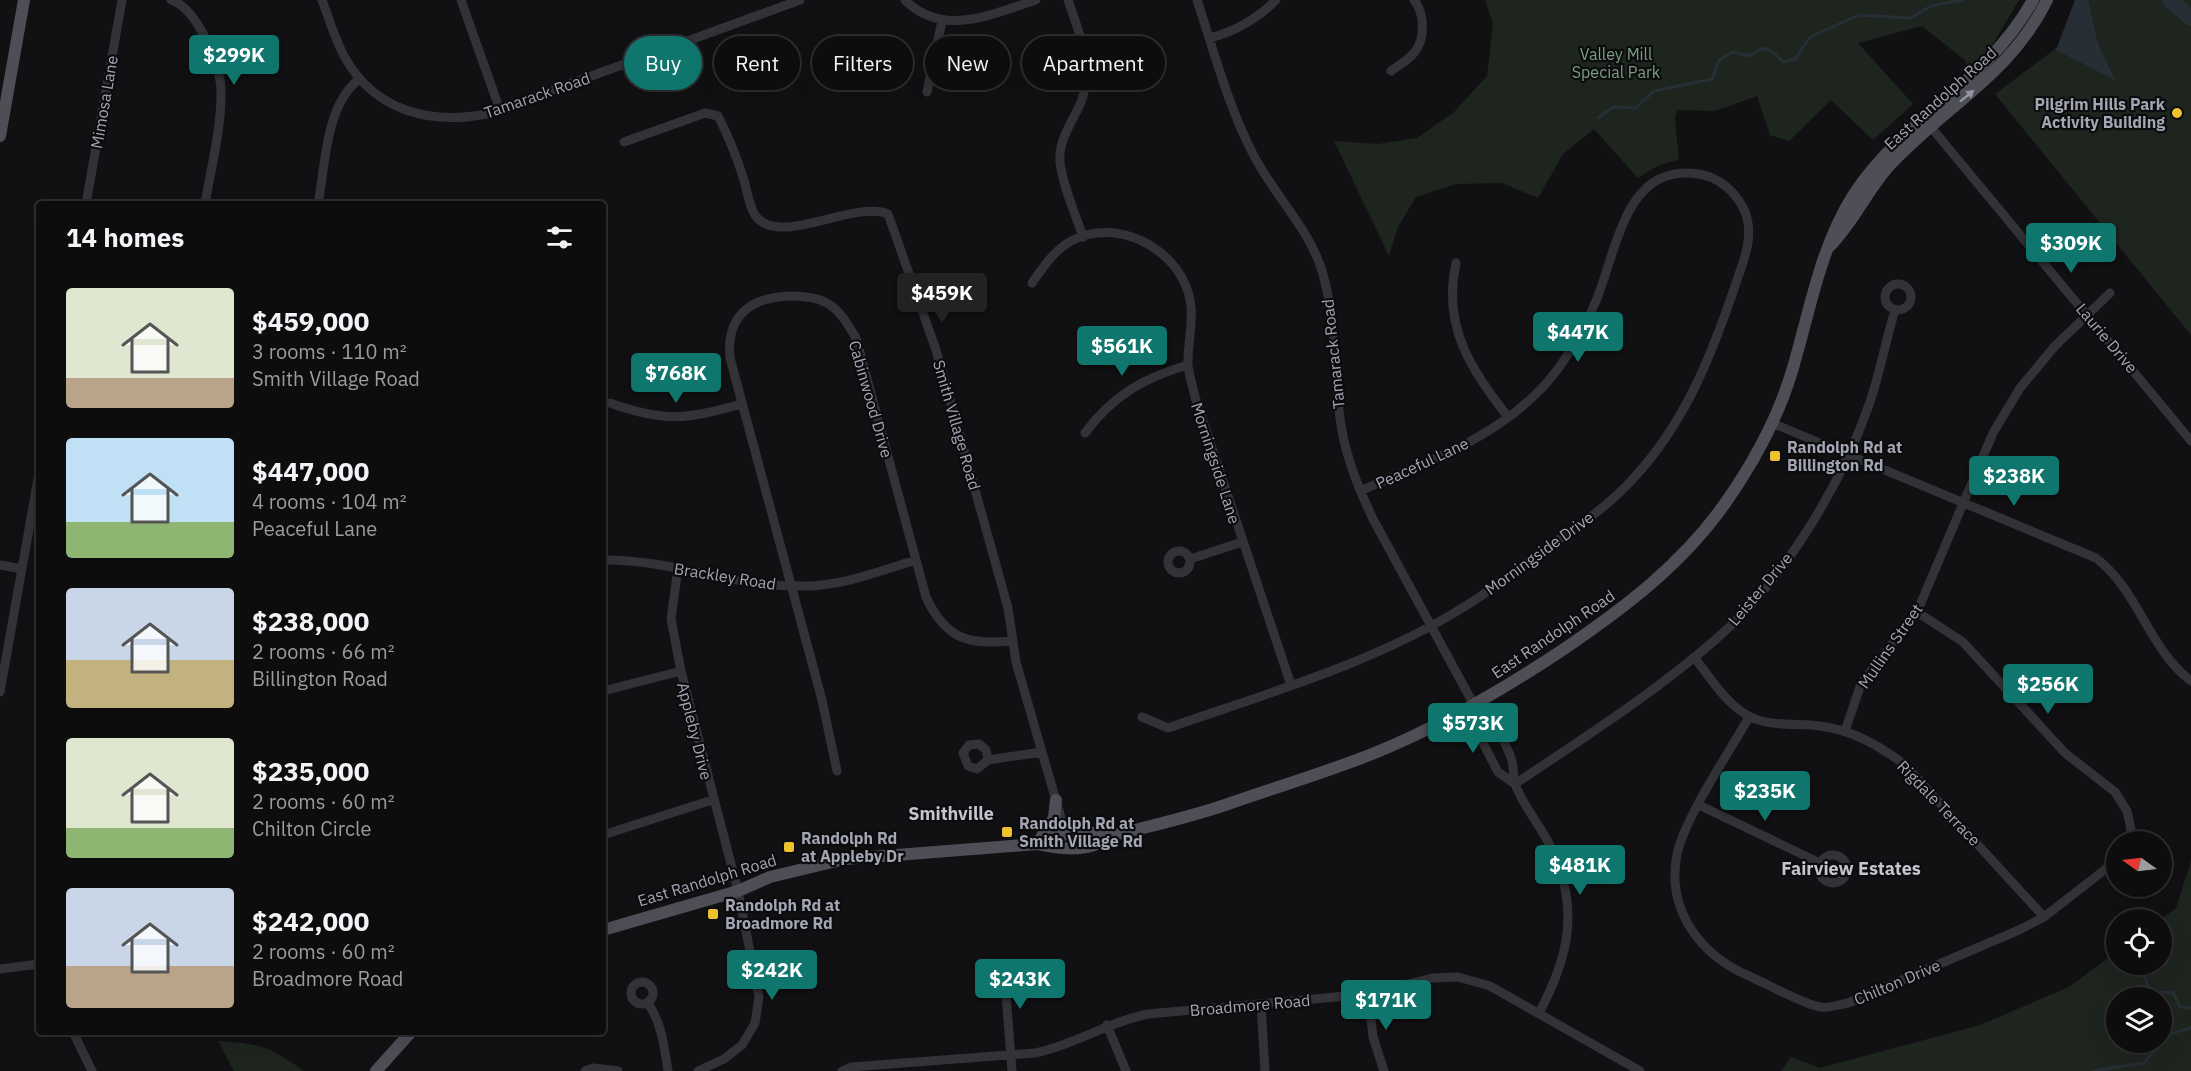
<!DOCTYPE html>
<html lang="en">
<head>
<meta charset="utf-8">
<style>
	:root { --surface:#0d0d0e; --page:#1b1b1c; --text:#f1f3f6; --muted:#9a9c9e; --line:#2d2d2e; --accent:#0f766e }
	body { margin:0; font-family:"IBM Plex Sans",sans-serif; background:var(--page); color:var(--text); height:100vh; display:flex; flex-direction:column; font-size:22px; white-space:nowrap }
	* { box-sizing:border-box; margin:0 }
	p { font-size:20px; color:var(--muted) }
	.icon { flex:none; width:33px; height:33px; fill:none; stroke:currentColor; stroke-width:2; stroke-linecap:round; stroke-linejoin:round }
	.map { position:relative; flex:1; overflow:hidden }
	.sheet { position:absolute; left:36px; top:201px; width:570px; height:834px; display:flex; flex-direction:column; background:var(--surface); border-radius:6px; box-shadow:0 6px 24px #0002,0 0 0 2px var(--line) }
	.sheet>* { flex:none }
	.top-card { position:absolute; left:624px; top:36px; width:570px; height:54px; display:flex; gap:12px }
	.needle { width:39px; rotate:284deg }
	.fabs { position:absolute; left:2106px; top:831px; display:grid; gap:12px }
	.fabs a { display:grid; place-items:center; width:66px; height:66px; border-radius:50%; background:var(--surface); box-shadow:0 6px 24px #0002,0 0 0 2px var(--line); font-size:30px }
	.price { position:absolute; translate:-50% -51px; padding:0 14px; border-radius:6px; background:var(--accent); color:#fff; font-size:20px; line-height:39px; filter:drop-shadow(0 2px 3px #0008) }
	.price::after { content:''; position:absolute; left:50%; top:36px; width:18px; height:14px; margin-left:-9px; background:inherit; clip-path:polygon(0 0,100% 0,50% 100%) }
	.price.selected { background:#222; color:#fff }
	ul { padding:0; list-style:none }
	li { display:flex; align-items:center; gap:18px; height:150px; padding:0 30px }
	li span { display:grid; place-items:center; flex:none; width:168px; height:120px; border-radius:6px; color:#555 }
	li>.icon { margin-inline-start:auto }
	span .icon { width:72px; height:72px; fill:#fffc; stroke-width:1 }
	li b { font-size:26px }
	h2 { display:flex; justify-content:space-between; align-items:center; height:72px; padding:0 30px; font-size:26px }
	.tag { padding:0 21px; border-radius:27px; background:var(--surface); box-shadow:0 6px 24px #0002,0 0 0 2px var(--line); font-size:21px; line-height:54px }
	.tag.selected { background:var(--accent); color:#fff }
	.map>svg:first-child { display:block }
	.green { fill:#1e251f; fill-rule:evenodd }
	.water { fill:#282e36 }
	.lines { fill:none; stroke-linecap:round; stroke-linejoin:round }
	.stream { stroke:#282e36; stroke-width:3 }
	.river { stroke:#282e36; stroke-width:16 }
	.minor { stroke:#323337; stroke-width:9 }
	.major { stroke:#4e4f56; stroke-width:12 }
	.oneway { fill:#9295a0 }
	.poi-dot { fill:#eec22e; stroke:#0c0c0e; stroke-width:2 }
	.labels { text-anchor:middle; stroke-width:4.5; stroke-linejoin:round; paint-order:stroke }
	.park-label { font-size:16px; fill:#7a9e80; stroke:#0c0c0e }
	.street-label { font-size:16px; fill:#a3a6b3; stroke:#0c0c0e }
	.poi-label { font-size:16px; font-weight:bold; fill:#a3a6b3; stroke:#0c0c0e; text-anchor:start }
	.neighbourhood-label { font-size:18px; font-weight:bold; fill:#c3c5cf; stroke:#0c0c0e }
</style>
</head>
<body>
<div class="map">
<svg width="2191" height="1071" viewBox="0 0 2191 1071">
	<rect width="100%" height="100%" fill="#111113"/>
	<!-- green -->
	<path class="green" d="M 1485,0 L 2019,0 L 1994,42 L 1968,73 L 1966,61 L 1922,26 L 1858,43 L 1913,104 L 1873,140 L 1831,100 L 1789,141 L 1770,135 L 1757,96 L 1715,111 L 1677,110 L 1675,120 L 1679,160 L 1659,165 L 1638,178 L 1594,129 L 1563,154 L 1538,198 L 1502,183 L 1456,184 L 1416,197 L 1398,227 L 1389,256 L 1334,141 L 1378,144 L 1417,138 L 1454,112 L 1487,76 L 1493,23 Z
		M 2076,0 L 2191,0 L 2191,335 L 1995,94 L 2063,43 Z
		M 2191,861 L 2191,1071 L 1781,1071 L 1791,1057 L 1820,1068 L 1980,1025 L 2069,987 L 2116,952 L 2116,964 L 2162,964 L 2161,919 L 2176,908 ZM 2116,998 L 2162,998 L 2162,1042 L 2116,1042 Z
		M 218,1041 C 261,1044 269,1046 304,1071 L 234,1071 Z"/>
	<!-- water -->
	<path class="water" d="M 2075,0 L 2088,0 L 2098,44 L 2115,80 L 2056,50 Z"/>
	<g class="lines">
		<!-- stream -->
		<path class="stream" d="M 1598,118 L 1613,107 L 1636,108 L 1654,91 L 1712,79 L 1719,60 L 1733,52 L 1748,56 L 1763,48 L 1773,52 L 1783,62 L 1795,59 L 1810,37 L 1859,15 L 1910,18 L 1931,6 L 1962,0
			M 2123,964 L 2143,971 L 2148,988 L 2153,993 L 2173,992 L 2180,1007 L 2191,1008
			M 2162,1042 L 2169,1034 L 2191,1028
			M 2093,1071 L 2144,1063 L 2161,1042"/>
		<!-- river -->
		<path class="river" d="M 2170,0 L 2191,18"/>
		<!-- minor -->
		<path class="minor" d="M 171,0 C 197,8 220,64 221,89 C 222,127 211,167 205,204
			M 322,0 C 329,19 335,39 344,56 C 374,111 430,125 487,114 L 800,0
			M 461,0 L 500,110
			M 905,0 C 943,38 992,14 1036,0
			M 1068,0 C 1079,33 1095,67 1081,102 C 1073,121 1058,140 1060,162 C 1063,187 1075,213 1083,237
			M 1197,0 C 1214,51 1228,106 1253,154 C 1273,194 1309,228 1322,271 C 1337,322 1333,373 1341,425 C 1346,458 1359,489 1373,519 L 1474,705 C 1491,715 1506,742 1512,761 C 1514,768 1513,777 1515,784 C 1523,806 1541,826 1551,848 C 1580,908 1569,957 1539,1013
			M 1210,38 C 1236,31 1257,19 1276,0
			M 1391,71 C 1398,66 1408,60 1413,54 C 1426,40 1425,14 1414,0
			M 927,92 L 942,21
			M 1930,126 L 2191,441
			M 624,142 L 705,113 L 718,116 C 729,137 737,158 744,180 C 747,191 749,206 755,215 C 777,249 855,199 888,214 L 936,350 L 1008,608 L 1016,662 L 1066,835
			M 86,204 L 122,0
			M 318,204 C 326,162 325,107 359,79
			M 1456,263 C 1442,327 1471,369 1508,417
			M 1032,283 C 1043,267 1055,249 1073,240 C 1117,218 1174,247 1188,292 C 1196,317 1187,341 1188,365 C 1189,376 1193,386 1195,397 L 1291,685
			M1885 297a13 13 0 1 1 26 0a13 13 0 1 1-26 0Z
			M 610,403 C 666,423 686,419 742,404
			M 1772,423 L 2096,558 C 2139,591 2148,648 2191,681
			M 1085,433 C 1112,396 1145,377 1188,365
			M1168 562a11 11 0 1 1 22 0a11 11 0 1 1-22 0Z
			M 1190,559 L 1242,542
			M 603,560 C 671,559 736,588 804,586 C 842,586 880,571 916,560
			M 0,565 L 22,569
			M 678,568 L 671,619 L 681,671 L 738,891 L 759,997 L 755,1023 L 742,1045 L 724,1059 L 698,1071
			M 1917,612 L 1963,642 L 2065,753 L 2115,792 L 2127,811 L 2131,829 L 2128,842
			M 1694,657 C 1710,677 1727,706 1751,717 C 1771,727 1798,723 1820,726 C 1852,730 1878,745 1904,764 L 2044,917
			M 603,691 L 681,671
			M 0,692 L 39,473
			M 1474,705 L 1472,722 L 1498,772 L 1515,784
			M 1142,717 L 1168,728 C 1268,693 1374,663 1464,607 C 1490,591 1514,572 1538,554 C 1570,532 1604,510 1631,481 C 1684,425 1711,357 1735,286 C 1742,264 1753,242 1747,218 C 1744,206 1734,192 1724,185 C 1708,172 1683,170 1664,177 C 1622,192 1612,263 1596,301 C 1582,333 1565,364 1541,389 C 1492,440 1423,464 1360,491
			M 1749,717 C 1729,753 1686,815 1677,854 C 1666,910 1700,955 1749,976 C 1765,983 1807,1006 1821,1007 C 1828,1009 1840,1004 1848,1003 L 2019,930 L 2044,917 L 2116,861
			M 1845,731 L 1861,684 L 1917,612 L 1993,433 L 2020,388 L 2055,346 L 2110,293
			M 988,760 L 986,750 L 979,744 L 969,745 L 963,753 L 968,766 L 977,769 L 988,760 L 1042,752
			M 837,771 L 822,700 L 730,358 C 726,316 750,297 791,296 C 803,296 816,297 827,303 C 841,311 848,325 856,338 L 926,597 C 946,640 969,645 1013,641
			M 1515,784 C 1583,738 1653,694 1715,640 C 1783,582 1841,486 1870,402 C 1880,372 1886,340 1895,310
			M 1699,805 L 1820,863
			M 603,835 L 712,800
			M1819 869a14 14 0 1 1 28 0a14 14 0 1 1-28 0Z
			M 0,969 L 39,964
			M 1004,969 L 1012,1071
			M631 993a11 11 0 1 1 22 0a11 11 0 1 1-22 0Z
			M 1368,994 L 1373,1037 L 1384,1071
			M 648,1003 C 662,1024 664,1046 668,1071
			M 1261,1005 L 1265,1071
			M 1107,1025 L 1126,1071
			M 73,1032 L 92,1071
			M 585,1071 L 593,1068 L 618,1071
			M 842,1071 L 851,1067 L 1035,1053 C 1074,1045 1108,1022 1148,1014 L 1368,994 L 1432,978 L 1458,977 L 1490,986 L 1640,1071"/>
		<!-- major -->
		<path class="major" d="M 0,136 L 24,0
			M 1830,246 C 1854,222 1867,190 1890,165 C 1945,106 2010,75 2047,0
			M 1037,844 C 1058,835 1085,826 1106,837
			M 1037,844 L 1054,818 L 1056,800
			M 603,930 L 738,891 L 770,877 L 845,859 L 1037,844 C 1055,848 1082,852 1099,843 C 1103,841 1106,838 1111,836 C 1150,826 1187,818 1225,805 C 1276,787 1328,772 1377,752 C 1443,725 1502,690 1561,651 C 1623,609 1683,564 1726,502 C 1754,462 1778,418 1792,371 C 1810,311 1820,247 1854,194 C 1905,117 1987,83 2033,0
			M 376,1071 L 411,1032"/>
	</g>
	<!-- one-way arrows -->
	<defs><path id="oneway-solid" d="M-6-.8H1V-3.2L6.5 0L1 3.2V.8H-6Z" transform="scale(1.5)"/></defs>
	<use class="oneway" href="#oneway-solid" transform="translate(1967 96) rotate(-39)"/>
	<!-- markers -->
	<g class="poi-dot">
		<circle cx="2177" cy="113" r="6"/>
		<rect x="1769" y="450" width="12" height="12" rx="3"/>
		<rect x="1001" y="826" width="12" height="12" rx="3"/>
		<rect x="783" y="841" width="12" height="12" rx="3"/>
		<rect x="707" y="908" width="12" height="12" rx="3"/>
	</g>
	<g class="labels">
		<!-- park labels -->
		<g class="park-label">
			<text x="1616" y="60">Valley Mill<tspan x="1616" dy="18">Special Park</tspan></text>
		</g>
		<!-- street labels -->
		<g class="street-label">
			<text transform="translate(537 95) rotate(-19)" y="6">Tamarack Road</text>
			<text transform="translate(1940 98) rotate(-42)" y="6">East Randolph Road</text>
			<text transform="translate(104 102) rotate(-80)" y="6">Mimosa Lane</text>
			<text transform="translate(2107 338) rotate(50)" y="6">Laurie Drive</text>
			<text transform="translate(1333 354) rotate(-96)" y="6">Tamarack Road</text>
			<text transform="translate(871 399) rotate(74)" y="6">Cabinwood Drive</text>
			<text transform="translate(957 425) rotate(74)" y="6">Smith Village Road</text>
			<text transform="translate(1216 463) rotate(72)" y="6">Morningside Lane</text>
			<text transform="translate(1422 463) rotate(-25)" y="6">Peaceful Lane</text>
			<text transform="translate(1539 553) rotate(-36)" y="6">Morningside Drive</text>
			<text transform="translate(725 576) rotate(9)" y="6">Brackley Road</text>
			<text transform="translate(1760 589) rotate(-50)" y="6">Leister Drive</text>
			<text transform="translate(1553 634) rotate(-34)" y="6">East Randolph Road</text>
			<text transform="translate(1890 646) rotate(-55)" y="6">Mullins Street</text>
			<text transform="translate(695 731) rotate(76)" y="6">Appleby Drive</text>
			<text transform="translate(1939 803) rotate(46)" y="6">Rigdale Terrace</text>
			<text transform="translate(707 880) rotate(-17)" y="6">East Randolph Road</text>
			<text transform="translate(1897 982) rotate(-23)" y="6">Chilton Drive</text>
			<text transform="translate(1250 1005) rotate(-5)" y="6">Broadmore Road</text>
		</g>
		<!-- poi labels -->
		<g class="poi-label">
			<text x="2165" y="110" text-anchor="end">Pilgrim Hills Park<tspan x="2165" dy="18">Activity Building</tspan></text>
			<text x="1787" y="453">Randolph Rd at<tspan x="1787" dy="18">Billington Rd</tspan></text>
			<text x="1019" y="829">Randolph Rd at<tspan x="1019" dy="18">Smith Village Rd</tspan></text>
			<text x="801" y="844">Randolph Rd<tspan x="801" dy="18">at Appleby Dr</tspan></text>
			<text x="725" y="911">Randolph Rd at<tspan x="725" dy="18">Broadmore Rd</tspan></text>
		</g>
		<!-- neighbourhood labels -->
		<g class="neighbourhood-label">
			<text x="951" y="820">Smithville</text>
			<text x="1851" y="875">Fairview Estates</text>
		</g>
	</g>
</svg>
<div class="fabs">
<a><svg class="needle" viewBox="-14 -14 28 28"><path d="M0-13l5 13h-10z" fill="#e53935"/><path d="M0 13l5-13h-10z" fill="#9a9c9e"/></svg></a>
<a><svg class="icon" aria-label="locate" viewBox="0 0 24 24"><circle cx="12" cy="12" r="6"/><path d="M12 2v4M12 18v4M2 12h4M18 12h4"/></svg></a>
<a><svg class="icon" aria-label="layers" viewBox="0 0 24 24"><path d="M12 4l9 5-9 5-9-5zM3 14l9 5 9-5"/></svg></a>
</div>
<b class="price" style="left:234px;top:86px">$299K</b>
<b class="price" style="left:2071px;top:274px">$309K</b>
<b class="price selected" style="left:942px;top:324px">$459K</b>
<b class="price" style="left:1578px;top:363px">$447K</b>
<b class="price" style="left:1122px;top:377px">$561K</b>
<b class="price" style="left:676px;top:404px">$768K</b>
<b class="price" style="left:2014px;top:507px">$238K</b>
<b class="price" style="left:2048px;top:715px">$256K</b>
<b class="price" style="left:1473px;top:754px">$573K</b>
<b class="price" style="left:1765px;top:822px">$235K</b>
<b class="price" style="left:1580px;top:896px">$481K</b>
<b class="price" style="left:772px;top:1001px">$242K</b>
<b class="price" style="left:1020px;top:1010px">$243K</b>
<b class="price" style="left:1386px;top:1031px">$171K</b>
<div class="top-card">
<a class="tag selected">Buy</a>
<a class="tag">Rent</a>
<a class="tag">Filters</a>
<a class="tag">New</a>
<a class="tag">Apartment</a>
</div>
<section class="sheet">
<h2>14 homes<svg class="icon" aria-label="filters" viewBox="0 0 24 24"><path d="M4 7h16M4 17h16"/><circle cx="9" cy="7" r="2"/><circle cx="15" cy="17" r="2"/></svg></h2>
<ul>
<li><span style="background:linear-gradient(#dfe7d0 75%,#b9a48a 0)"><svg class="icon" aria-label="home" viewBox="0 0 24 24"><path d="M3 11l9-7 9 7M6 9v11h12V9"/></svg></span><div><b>$459,000</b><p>3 rooms · 110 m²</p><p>Smith Village Road</p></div></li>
<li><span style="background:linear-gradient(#bfe0f5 70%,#8fb573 0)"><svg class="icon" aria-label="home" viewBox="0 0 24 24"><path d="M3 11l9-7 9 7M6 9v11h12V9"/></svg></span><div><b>$447,000</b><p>4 rooms · 104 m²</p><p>Peaceful Lane</p></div></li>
<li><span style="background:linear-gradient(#c9d6e8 60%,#c2b280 0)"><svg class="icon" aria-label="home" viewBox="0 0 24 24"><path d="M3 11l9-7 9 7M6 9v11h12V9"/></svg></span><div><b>$238,000</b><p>2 rooms · 66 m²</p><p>Billington Road</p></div></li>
<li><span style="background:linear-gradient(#dfe7d0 75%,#8fb573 0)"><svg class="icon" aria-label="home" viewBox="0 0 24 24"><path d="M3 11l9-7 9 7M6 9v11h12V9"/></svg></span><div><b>$235,000</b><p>2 rooms · 60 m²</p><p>Chilton Circle</p></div></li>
<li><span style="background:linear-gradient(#c9d6e8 65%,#b9a48a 0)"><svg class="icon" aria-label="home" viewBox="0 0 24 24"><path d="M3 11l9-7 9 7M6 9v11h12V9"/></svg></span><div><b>$242,000</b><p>2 rooms · 60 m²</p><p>Broadmore Road</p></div></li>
</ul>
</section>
</div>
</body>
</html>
